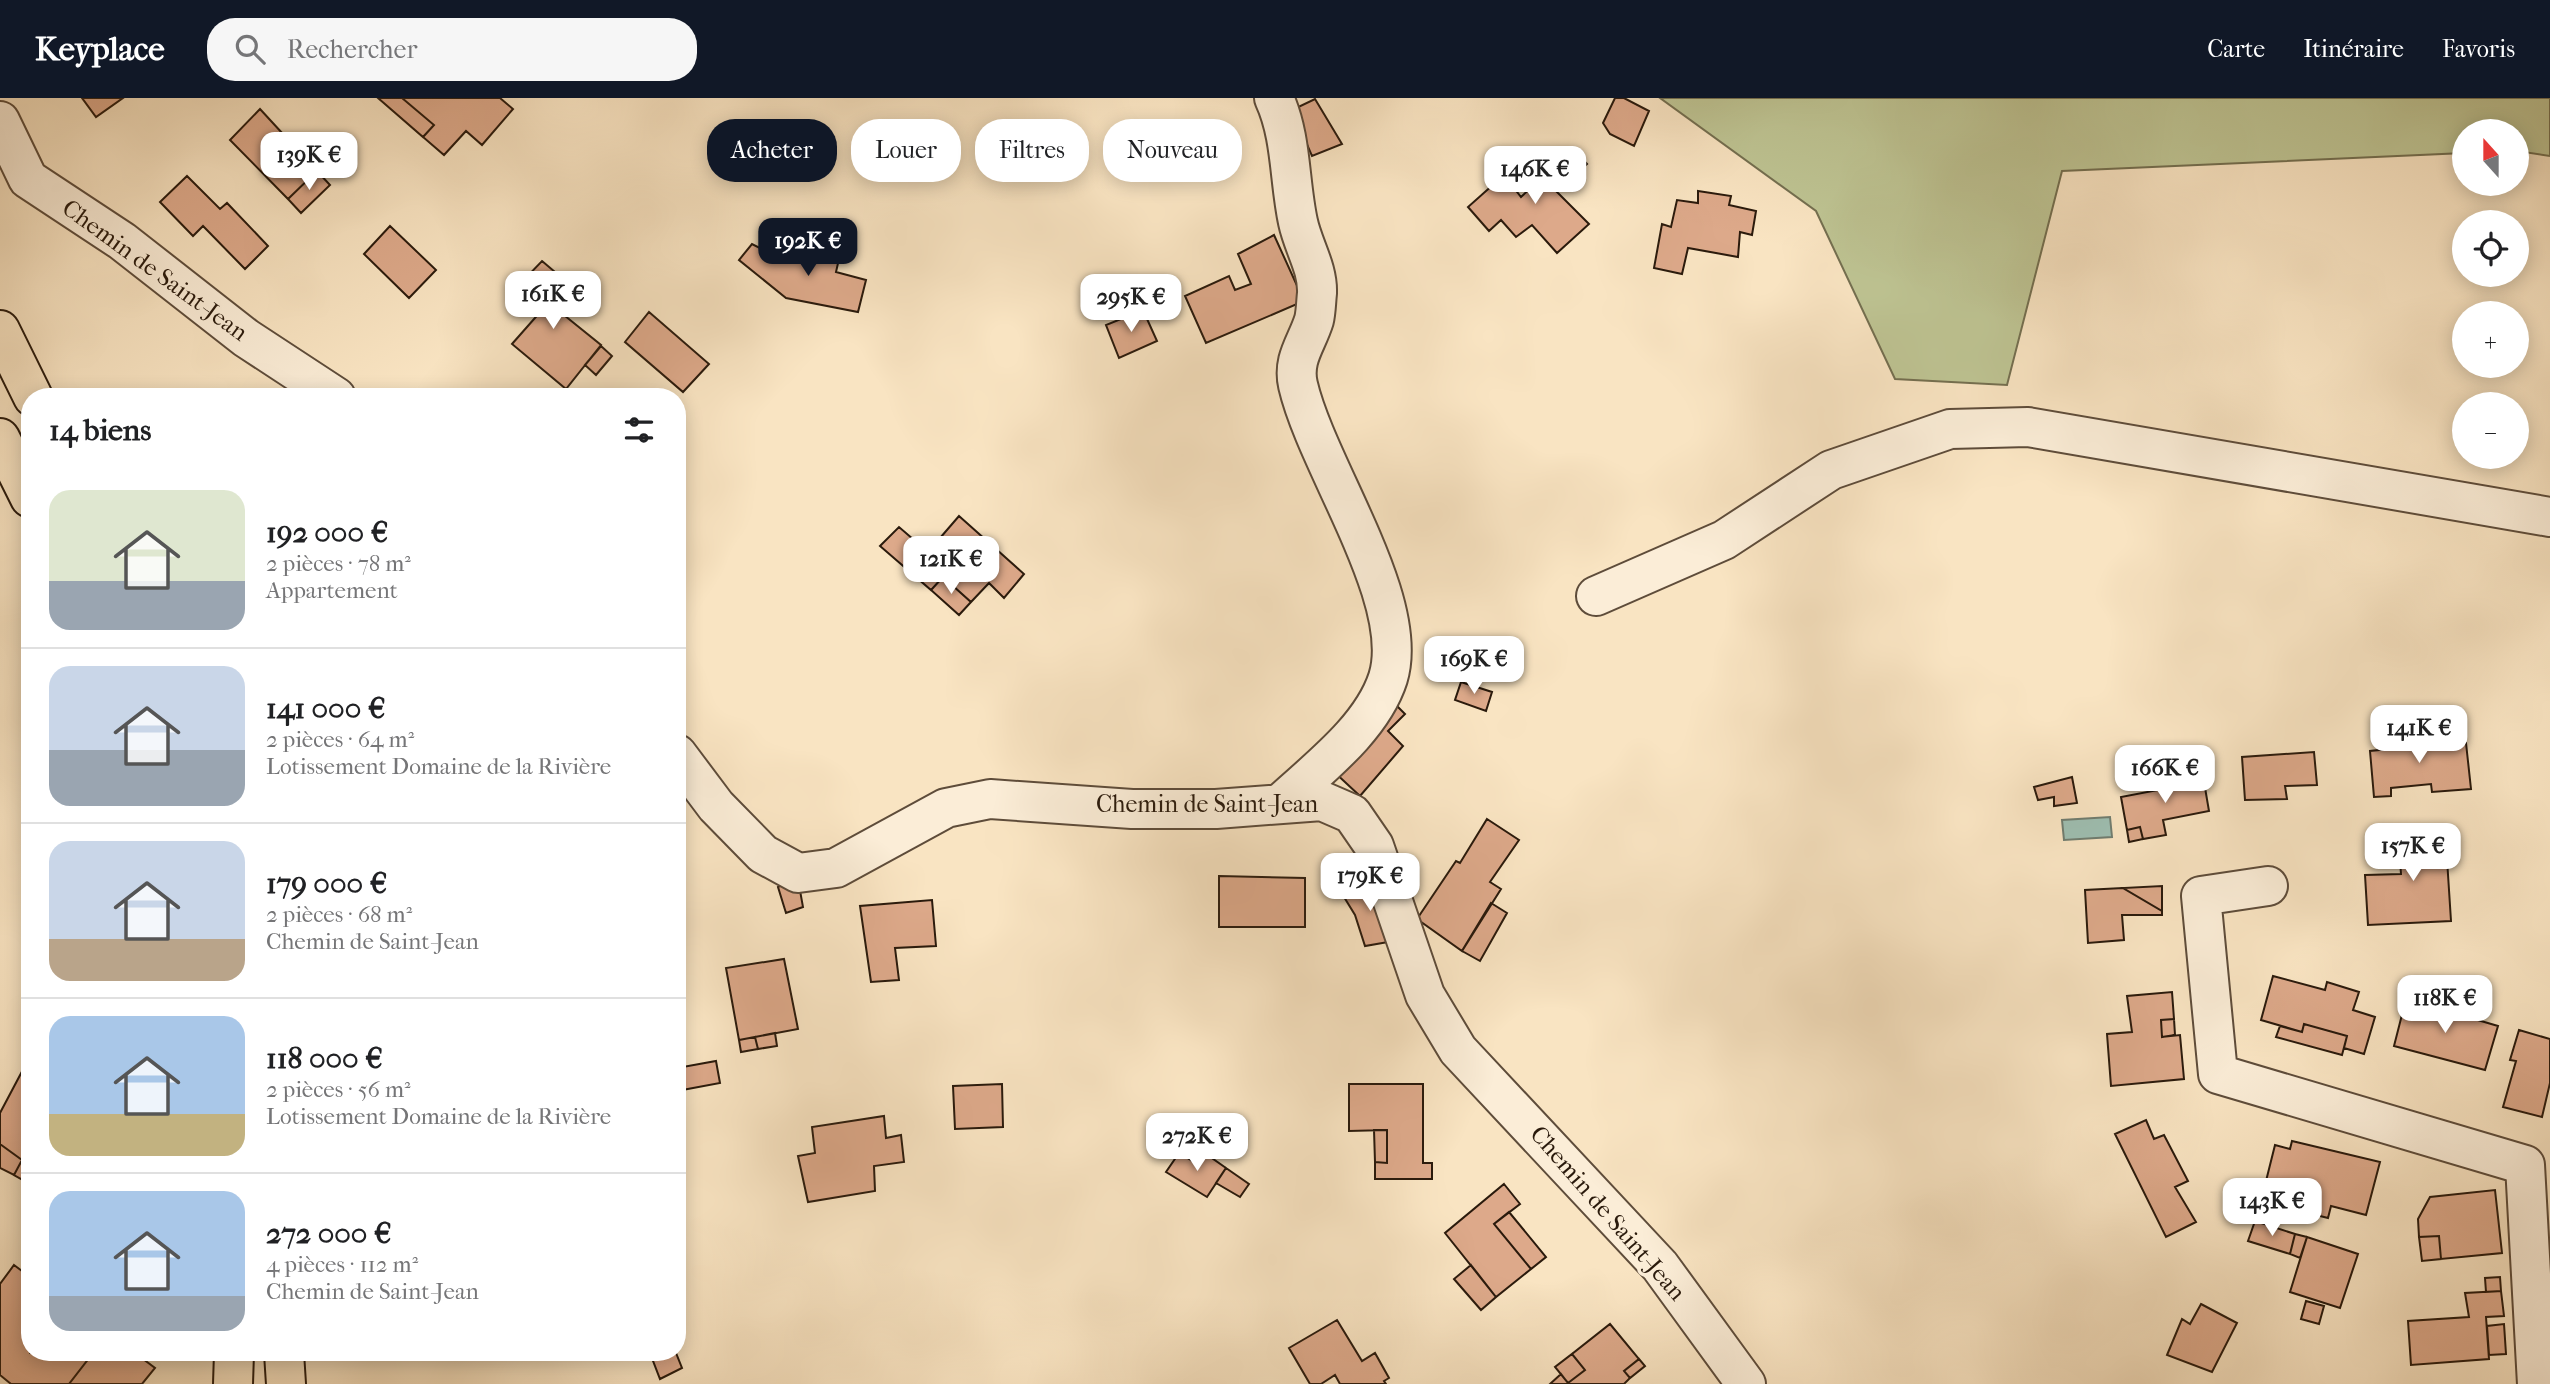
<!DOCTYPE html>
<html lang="fr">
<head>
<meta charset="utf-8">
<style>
	:root { --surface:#fff; --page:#f6f6f6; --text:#202124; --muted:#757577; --line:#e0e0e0; --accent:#111827 }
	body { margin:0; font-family:"IM FELL French Canon",serif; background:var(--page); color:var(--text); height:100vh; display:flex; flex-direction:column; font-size:26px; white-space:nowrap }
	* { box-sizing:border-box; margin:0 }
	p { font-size:23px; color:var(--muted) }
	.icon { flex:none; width:38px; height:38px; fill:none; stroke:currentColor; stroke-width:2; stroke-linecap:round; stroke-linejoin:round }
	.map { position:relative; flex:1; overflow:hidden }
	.side { position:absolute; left:21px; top:290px; width:665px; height:973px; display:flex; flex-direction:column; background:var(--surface); border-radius:28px; box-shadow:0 4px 18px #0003 }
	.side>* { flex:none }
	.hud { position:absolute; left:707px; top:21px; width:665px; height:63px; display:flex; gap:14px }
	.needle { width:46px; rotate:339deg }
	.fabs { position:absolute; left:2452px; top:21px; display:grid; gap:14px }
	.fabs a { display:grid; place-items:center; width:77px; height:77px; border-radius:50%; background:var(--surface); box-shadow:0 4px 18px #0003; font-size:35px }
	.price { position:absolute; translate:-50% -60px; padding:0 16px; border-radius:14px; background:#fff; color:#222; font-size:23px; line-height:46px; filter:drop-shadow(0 2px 4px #0008) }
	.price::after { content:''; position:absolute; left:50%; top:42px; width:21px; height:16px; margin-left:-10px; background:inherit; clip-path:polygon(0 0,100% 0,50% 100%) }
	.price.current { background:var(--accent); color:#fff }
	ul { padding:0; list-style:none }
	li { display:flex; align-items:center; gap:21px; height:175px; padding:0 28px }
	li+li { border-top:2px solid var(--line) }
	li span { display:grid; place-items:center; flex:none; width:196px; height:140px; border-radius:21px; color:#555 }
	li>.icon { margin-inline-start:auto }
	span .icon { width:84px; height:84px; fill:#fffc; stroke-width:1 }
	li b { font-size:30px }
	h2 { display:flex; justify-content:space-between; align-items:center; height:84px; padding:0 28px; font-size:30px }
	.tag { padding:0 24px; border-radius:28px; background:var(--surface); box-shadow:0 4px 18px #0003; font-size:24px; line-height:63px }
	.tag.current { background:var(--accent); color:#fff }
	header { display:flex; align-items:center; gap:42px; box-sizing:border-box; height:98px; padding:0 35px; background:var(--accent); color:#fff }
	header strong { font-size:33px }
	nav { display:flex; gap:38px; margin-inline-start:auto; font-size:24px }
	.search { width:490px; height:63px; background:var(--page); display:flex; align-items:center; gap:18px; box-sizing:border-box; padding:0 24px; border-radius:28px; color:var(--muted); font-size:26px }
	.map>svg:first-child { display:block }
	.green { fill:#bec493; stroke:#746f50; stroke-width:2 }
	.water { fill:#9ebfb2; stroke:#707d70; stroke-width:2 }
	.building { fill:#dda98a; stroke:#2a1a0c; stroke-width:2 }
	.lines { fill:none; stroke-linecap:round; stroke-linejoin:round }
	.minor-casing { stroke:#5e4c3a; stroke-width:42 }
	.primary-casing { stroke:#2a1a0c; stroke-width:42 }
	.minor { stroke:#fbedd7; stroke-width:38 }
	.primary { stroke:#f9e4c2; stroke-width:38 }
	.labels { text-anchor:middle; stroke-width:7; stroke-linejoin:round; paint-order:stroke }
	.street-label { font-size:24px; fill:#2a1a0c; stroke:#fbedd7 }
</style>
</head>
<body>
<header>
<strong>Keyplace</strong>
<div class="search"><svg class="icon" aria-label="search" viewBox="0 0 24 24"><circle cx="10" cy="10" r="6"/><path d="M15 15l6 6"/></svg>Rechercher</div>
<nav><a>Carte</a><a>Itinéraire</a><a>Favoris</a></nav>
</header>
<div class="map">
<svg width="2550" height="1286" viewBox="0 0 2550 1286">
	<rect width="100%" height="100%" fill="#f9e4c2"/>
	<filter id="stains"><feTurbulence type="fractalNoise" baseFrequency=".00286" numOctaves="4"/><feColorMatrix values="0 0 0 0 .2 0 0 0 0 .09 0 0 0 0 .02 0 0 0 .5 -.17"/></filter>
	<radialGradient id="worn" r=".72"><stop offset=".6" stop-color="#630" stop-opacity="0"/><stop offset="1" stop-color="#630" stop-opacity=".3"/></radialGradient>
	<!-- green -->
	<path class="green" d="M 1660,0 L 2550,0 L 2550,58 L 2517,53 L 2516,33 L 2464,33 L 2464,55 L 2062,73 L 2007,287 L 1895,281 L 1816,113 Z"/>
	<!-- water -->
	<path class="water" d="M 2110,719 L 2112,739 L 2064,742 L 2062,722 Z"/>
	<!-- building -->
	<path class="building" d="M 82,0 L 123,0 L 96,19 Z
		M 378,0 L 402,0 L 434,27 L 423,39 Z
		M 402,0 L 500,0 L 513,11 L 482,47 L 466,33 L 444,57 L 423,39 L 434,27 Z
		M 1615,0 L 1624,0 L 1649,13 L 1634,48 L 1610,36 L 1603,25 Z
		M 1315,1 L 1342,46 L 1312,58 L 1292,12 Z
		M 260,11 L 317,73 L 288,101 L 230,42 Z
		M 1573,51 L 1587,66 L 1557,94 L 1589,126 L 1557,155 L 1532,127 L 1516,139 L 1501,122 L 1489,133 L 1468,109 L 1504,77 L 1521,99 Z
		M 317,73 L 330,87 L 301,115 L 288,101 Z
		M 187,78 L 220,111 L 227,105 L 268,148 L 245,171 L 203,128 L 193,138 L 160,104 Z
		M 1698,93 L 1731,98 L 1729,107 L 1756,113 L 1752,137 L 1740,134 L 1738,159 L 1688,150 L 1682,176 L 1654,170 L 1662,126 L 1671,129 L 1677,102 L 1698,105 Z
		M 390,128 L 436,172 L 409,200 L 364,156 Z
		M 785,135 L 817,145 L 809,167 L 778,157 Z
		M 1274,137 L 1304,203 L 1206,245 L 1185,198 L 1229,178 L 1235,192 L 1251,186 L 1238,156 Z
		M 817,145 L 841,152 L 836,174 L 866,182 L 858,214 L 786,200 L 739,162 L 752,146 L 777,159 L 809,167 Z
		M 542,163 L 568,185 L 549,205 L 601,247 L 566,291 L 512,246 L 542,212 L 518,188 Z
		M 1143,212 L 1157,243 L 1119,260 L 1106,227 Z
		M 649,214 L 709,266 L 683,294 L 625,244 Z
		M 601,248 L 612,258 L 596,277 L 585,267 Z
		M 959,418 L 1024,476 L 1004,500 L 989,485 L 971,504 L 943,479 L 931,492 L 880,448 L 899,429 L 928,454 Z
		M 943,479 L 971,504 L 959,517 L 931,492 Z
		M 1461,584 L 1492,594 L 1486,613 L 1455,602 Z
		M 1396,607 L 1405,616 L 1388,633 L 1403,648 L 1360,698 L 1332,672 Z
		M 2429,636 L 2429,648 L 2466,645 L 2471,691 L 2432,694 L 2431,686 L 2391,690 L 2391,698 L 2374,699 L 2370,653 L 2388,651 L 2387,638 Z
		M 2314,654 L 2317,687 L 2285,688 L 2287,701 L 2245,702 L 2242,659 Z
		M 2203,678 L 2209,713 L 2163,722 L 2166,737 L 2143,741 L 2140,729 L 2127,732 L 2121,699 L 2158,692 L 2157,686 Z
		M 2072,679 L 2077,705 L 2054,708 L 2054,699 L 2038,702 L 2034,689 Z
		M 1487,721 L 1519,742 L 1490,784 L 1501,791 L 1462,853 L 1417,821 L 1456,763 L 1460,765 Z
		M 2140,729 L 2143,741 L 2129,744 L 2127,732 Z
		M 2445,730 L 2451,823 L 2368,827 L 2365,777 L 2401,776 L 2398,733 Z
		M 1375,776 L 1394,843 L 1365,848 L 1355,817 L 1344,799 Z
		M 1219,778 L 1305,780 L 1305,829 L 1219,829 Z
		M 790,783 L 799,787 L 803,809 L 786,815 L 778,789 Z
		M 2162,788 L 2162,813 L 2123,790 Z
		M 2123,790 L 2162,813 L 2162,817 L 2122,817 L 2124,842 L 2088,845 L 2085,792 Z
		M 932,802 L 936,848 L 895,850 L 899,882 L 871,884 L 860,808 Z
		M 1491,805 L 1507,815 L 1480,863 L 1462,853 Z
		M 784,861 L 798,931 L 739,942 L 726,870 Z
		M 2273,878 L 2325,892 L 2327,884 L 2359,894 L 2353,912 L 2375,919 L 2364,956 L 2344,950 L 2347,938 L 2304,926 L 2302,934 L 2261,922 Z
		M 2172,894 L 2174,921 L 2161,922 L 2162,939 L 2180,937 L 2184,981 L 2111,988 L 2107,936 L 2132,934 L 2127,898 Z
		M 2406,901 L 2498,928 L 2485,972 L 2394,948 Z
		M 2174,921 L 2175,937 L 2162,939 L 2161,922 Z
		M 2304,926 L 2347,938 L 2342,957 L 2276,939 L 2280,928 L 2302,934 Z
		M 2519,932 L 2550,941 L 2550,985 L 2542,1019 L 2503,1009 L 2516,963 L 2510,962 Z
		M 775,935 L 777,948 L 758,951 L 755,939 Z
		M 755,939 L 758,951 L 741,954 L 739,942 Z
		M 716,963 L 720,985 L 677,993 L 677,970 Z
		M 27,964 L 30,965 L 30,1086 L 14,1077 L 22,1062 L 0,1046 L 0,1015 Z
		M 1002,986 L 1003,1029 L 955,1031 L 953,988 Z
		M 1349,986 L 1423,986 L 1423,1065 L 1432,1065 L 1432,1081 L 1375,1081 L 1375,1064 L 1387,1065 L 1387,1032 L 1349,1033 Z
		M 884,1018 L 886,1040 L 901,1037 L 904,1064 L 874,1068 L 875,1093 L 808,1104 L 798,1058 L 815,1055 L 812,1029 Z
		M 2146,1022 L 2154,1041 L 2164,1037 L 2188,1083 L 2175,1089 L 2196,1124 L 2166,1139 L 2115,1036 Z
		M 1374,1032 L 1387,1032 L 1387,1065 L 1375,1064 Z
		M 2292,1043 L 2380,1064 L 2366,1117 L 2331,1108 L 2328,1120 L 2276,1107 L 2281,1087 L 2266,1083 L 2275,1047 L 2290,1051 Z
		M 0,1046 L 22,1062 L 14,1077 L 0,1070 Z
		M 1179,1055 L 1199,1067 L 1206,1056 L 1226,1070 L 1207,1099 L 1166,1074 Z
		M 1226,1070 L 1249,1086 L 1240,1099 L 1216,1085 Z
		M 1504,1086 L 1520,1106 L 1494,1126 L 1531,1171 L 1496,1199 L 1445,1135 Z
		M 2495,1092 L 2502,1155 L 2441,1161 L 2439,1138 L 2419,1139 L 2418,1121 L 2430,1099 Z
		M 1509,1114 L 1546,1159 L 1531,1171 L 1494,1126 Z
		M 2255,1123 L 2295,1136 L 2290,1156 L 2248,1143 Z
		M 2295,1136 L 2307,1139 L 2300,1160 L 2290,1156 Z
		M 2439,1138 L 2441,1161 L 2422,1163 L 2419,1139 Z
		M 2307,1139 L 2358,1156 L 2340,1210 L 2290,1194 Z
		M 14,1167 L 30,1179 L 30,1255 L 93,1255 L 69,1286 L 11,1286 L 0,1277 L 0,1186 Z
		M 1471,1167 L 1496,1199 L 1481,1212 L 1454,1181 Z
		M 2500,1179 L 2501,1193 L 2486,1194 L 2485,1180 Z
		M 2501,1193 L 2504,1218 L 2486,1219 L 2489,1261 L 2411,1267 L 2408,1223 L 2469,1219 L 2465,1195 Z
		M 2306,1203 L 2324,1208 L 2319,1226 L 2301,1221 Z
		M 2201,1206 L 2237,1225 L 2212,1274 L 2167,1257 L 2182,1221 L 2190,1226 Z
		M 1337,1222 L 1362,1263 L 1375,1255 L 1389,1280 L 1384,1283 L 1386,1286 L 1340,1286 L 1335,1277 L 1321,1286 L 1310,1286 L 1289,1250 Z
		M 1610,1226 L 1639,1261 L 1624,1273 L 1630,1280 L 1624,1286 L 1550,1286 L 1561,1276 L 1568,1285 L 1585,1272 L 1572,1256 Z
		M 2504,1226 L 2506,1256 L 2489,1257 L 2487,1228 Z
		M 93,1255 L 135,1255 L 155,1270 L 142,1286 L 69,1286 Z
		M 650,1255 L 676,1255 L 682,1270 L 660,1281 Z
		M 1572,1256 L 1585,1272 L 1568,1285 L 1555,1269 Z
		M 1639,1261 L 1645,1268 L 1630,1280 L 1624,1273 Z"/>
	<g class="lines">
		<defs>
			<path id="minor" d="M 1274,0 C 1292,39 1289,83 1298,124 C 1303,148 1318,170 1317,195 C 1316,204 1316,214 1314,222 C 1307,245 1292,261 1298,287 C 1317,369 1412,502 1388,580 C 1372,630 1319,670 1282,704
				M 0,23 L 28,81 L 122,143 L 246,240 L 336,299
				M 1596,498 L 1724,442 L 1831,372 L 1950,331 L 2028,329 L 2550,419
				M 677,656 L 716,708 L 763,756 L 798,775 L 836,770 L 946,710 L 990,701 L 1132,711 L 1216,711 L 1322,703 L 1352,716 L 1374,748 L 1425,897 L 1458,952 L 1660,1168 L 1746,1286
				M 2268,788 L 2201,798 L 2218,976 L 2525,1067 L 2537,1286"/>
			<path id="primary" d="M 0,232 L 33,299
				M 0,340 L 30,400
				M 284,1255 L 286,1286
				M 233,1286 L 234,1255"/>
		</defs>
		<!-- minor casing -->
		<use href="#minor" class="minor-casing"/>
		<!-- primary casing -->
		<use href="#primary" class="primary-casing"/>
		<!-- minor -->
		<use href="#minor" class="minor"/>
		<!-- primary -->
		<use href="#primary" class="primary"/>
	</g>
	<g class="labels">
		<!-- street labels -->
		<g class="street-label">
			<text transform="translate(155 172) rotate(36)" y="8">Chemin de Saint-Jean</text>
			<text x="1207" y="714">Chemin de Saint-Jean</text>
			<text transform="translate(1608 1115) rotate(49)" y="8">Chemin de Saint-Jean</text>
		</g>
	</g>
	<rect width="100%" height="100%" filter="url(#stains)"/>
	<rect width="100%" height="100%" fill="url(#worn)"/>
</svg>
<div class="fabs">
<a><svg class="needle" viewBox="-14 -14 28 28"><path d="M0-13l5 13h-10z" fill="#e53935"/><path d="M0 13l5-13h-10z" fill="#757577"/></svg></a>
<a><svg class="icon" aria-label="locate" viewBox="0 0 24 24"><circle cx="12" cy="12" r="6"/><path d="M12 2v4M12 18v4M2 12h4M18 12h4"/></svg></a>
<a>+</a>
<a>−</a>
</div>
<b class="price" style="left:309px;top:94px">139K €</b>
<b class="price" style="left:1535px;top:108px">146K €</b>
<b class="price current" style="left:808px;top:180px">192K €</b>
<b class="price" style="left:553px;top:233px">161K €</b>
<b class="price" style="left:1131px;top:236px">295K €</b>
<b class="price" style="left:951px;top:498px">121K €</b>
<b class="price" style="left:1474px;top:598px">169K €</b>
<b class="price" style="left:2419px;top:667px">141K €</b>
<b class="price" style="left:2165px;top:707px">166K €</b>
<b class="price" style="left:2413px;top:785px">157K €</b>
<b class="price" style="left:1370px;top:815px">179K €</b>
<b class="price" style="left:2445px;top:937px">118K €</b>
<b class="price" style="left:1197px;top:1075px">272K €</b>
<b class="price" style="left:2272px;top:1140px">143K €</b>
<div class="hud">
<a class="tag current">Acheter</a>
<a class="tag">Louer</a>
<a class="tag">Filtres</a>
<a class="tag">Nouveau</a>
</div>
<section class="side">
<h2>14 biens<svg class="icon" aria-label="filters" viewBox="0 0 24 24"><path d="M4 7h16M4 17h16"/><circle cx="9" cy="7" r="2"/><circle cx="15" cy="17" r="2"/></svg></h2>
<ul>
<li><span style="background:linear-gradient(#dfe7d0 65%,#9aa5b1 0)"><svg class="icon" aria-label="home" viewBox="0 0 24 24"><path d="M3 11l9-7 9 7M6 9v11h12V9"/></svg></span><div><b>192 000 €</b><p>2 pièces · 78 m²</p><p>Appartement</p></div></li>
<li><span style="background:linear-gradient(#c9d6e8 60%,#9aa5b1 0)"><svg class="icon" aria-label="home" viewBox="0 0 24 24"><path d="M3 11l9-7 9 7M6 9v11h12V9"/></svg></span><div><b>141 000 €</b><p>2 pièces · 64 m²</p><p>Lotissement Domaine de la Rivière</p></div></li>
<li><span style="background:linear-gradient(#c9d6e8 70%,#b9a48a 0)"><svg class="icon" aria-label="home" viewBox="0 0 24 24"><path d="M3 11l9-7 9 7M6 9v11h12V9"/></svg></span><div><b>179 000 €</b><p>2 pièces · 68 m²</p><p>Chemin de Saint-Jean</p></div></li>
<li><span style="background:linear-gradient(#a9c7e8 70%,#c2b280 0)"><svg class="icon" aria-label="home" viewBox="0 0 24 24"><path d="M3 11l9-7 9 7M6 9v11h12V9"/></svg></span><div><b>118 000 €</b><p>2 pièces · 56 m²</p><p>Lotissement Domaine de la Rivière</p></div></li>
<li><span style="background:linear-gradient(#a9c7e8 75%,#9aa5b1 0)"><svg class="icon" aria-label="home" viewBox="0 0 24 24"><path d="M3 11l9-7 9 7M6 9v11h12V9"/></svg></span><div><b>272 000 €</b><p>4 pièces · 112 m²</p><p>Chemin de Saint-Jean</p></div></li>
</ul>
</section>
</div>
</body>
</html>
